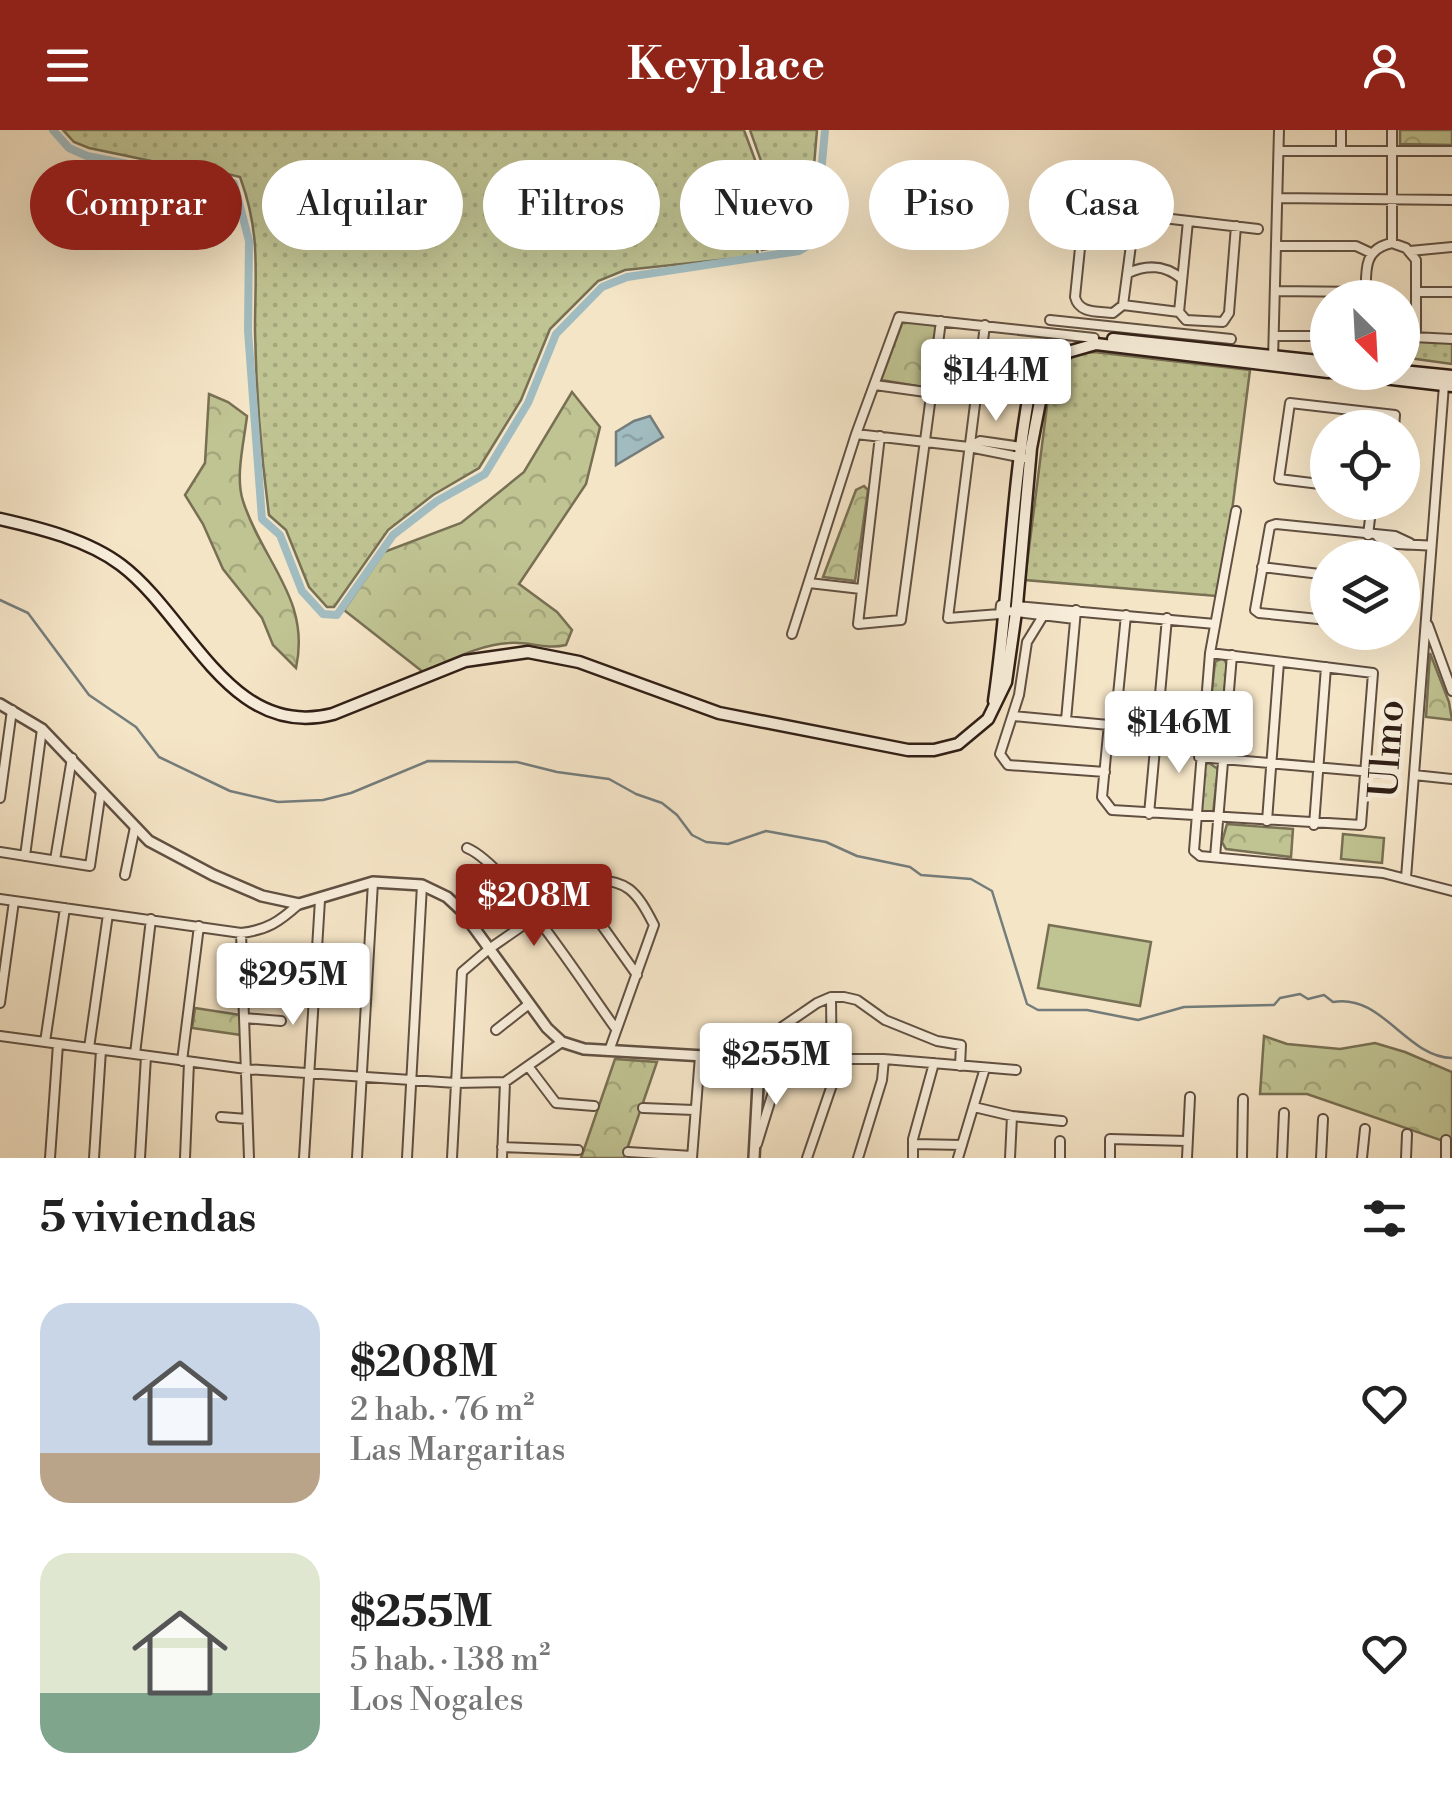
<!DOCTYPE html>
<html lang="es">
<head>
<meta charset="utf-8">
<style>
	:root { --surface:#fff; --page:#f6f6f6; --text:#222; --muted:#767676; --accent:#8f2418 }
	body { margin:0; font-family:"Libre Bodoni",serif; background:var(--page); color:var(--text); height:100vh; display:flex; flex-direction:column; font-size:38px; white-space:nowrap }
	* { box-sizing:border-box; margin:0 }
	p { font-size:32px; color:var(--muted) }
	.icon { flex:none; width:55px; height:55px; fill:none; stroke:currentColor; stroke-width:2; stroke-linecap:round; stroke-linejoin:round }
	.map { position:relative; height:1028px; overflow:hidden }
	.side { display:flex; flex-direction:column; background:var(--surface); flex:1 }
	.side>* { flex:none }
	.banner { position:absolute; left:30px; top:30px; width:1392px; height:90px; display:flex; gap:20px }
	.needle { width:65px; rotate:156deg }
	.fabs { position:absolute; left:1310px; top:150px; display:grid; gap:20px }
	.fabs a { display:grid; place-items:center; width:110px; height:110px; border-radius:50%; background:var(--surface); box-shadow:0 10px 40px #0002; font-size:50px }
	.price { position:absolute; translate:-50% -85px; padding:0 22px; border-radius:10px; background:#fff; color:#222; font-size:32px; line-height:65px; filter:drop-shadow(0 2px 5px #0008) }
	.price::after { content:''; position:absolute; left:50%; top:60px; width:30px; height:22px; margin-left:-15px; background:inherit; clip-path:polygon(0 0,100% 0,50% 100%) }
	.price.on { background:var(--accent); color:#fff }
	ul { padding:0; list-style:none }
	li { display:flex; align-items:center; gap:30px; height:250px; padding:0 40px }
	li span { display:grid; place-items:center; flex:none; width:280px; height:200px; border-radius:30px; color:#555 }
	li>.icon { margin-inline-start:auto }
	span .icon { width:120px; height:120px; fill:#fffc; stroke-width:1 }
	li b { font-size:42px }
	h2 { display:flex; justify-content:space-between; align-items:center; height:120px; padding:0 40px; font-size:42px }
	.pill { padding:0 35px; border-radius:45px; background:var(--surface); box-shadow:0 10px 40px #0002; font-size:35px; line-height:90px }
	.pill.on { background:var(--accent); color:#fff }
	header { display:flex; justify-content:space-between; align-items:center; height:130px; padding:0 40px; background:var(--accent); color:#fff; font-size:45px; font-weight:700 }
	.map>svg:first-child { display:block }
	.grass { fill:url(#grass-dots); stroke:#787054; stroke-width:2.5 }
	.forest { fill:url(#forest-crowns); stroke:#787054; stroke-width:2.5 }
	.pitch { fill:#c0c392; stroke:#787054; stroke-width:2.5 }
	.water { fill:url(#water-ripples); stroke:#747d7c; stroke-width:2.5 }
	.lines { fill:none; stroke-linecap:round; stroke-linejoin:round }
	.stream { stroke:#747d7c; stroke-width:2.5 }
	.canal { stroke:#a1bcc0; stroke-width:8 }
	.minor-casing { stroke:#615042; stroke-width:12 }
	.tertiary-casing { stroke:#615042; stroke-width:14 }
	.secondary-casing { stroke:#301e15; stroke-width:15 }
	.minor { stroke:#f8eedb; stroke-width:8 }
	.tertiary { stroke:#f8eedb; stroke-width:9 }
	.secondary { stroke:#f8eedb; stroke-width:10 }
	.labels { text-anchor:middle; stroke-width:9; stroke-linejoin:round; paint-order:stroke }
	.street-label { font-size:40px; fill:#301e15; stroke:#f8eedb }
</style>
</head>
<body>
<header><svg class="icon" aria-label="menu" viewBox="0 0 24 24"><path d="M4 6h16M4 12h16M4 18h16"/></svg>Keyplace<svg class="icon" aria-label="person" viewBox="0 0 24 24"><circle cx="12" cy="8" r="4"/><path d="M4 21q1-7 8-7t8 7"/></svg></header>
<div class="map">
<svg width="1452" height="1028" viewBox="0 0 1452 1028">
	<defs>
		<pattern id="grass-dots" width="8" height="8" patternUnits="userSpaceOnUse" patternTransform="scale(2.5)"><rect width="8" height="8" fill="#c0c392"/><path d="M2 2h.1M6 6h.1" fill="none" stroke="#a5a77d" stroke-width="1.8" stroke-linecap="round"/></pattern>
		<pattern id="forest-crowns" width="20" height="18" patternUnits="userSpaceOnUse" patternTransform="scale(2.5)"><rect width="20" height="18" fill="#c0c392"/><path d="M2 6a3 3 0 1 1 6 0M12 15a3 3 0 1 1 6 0" fill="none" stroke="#a5a77d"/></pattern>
		<pattern id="water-ripples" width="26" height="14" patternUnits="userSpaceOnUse" patternTransform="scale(2.5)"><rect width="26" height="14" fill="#a1bcc0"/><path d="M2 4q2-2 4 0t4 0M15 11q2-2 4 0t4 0" fill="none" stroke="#8ba1a4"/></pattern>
	</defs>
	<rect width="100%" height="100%" fill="#f5e5c7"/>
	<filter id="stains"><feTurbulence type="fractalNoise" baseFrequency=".002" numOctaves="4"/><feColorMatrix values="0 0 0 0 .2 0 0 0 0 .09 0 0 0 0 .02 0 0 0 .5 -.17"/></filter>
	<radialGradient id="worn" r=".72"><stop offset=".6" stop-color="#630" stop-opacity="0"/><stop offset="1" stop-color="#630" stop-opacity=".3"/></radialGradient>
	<!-- grass -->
	<path class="grass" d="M 63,0 L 744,0 L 761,46 L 752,85 L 758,126 L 625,140 L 598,151 L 550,199 L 521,270 L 479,338 L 433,365 L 388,400 L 334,477 L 327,477 L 309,457 L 286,400 L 269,385 C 261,324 256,262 255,200 C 255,141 261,104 240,47 L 196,36 L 175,36 L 89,18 L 74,12 Z
		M 750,0 L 817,0 L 808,107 L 796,114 L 762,120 L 757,85 L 766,45 Z
		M 1415,210 L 1452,211 L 1452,234 L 1409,228 L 1403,224 L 1402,217 Z
		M 1094,222 L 1250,240 L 1232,381 L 1216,466 L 1025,450 L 1050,252 C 1059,232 1072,222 1094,222 Z
		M 1223,528 L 1227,534 L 1221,598 L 1218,601 L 1208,597 L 1215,532 Z
		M 1209,633 L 1218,639 L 1213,684 L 1200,682 L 1203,636 Z"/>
	<!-- forest -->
	<path class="forest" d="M 1400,0 L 1452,0 L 1452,15 L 1400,14 Z
		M 903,191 L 932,193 L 937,198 L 929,258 L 881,250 Z
		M 572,262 L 600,297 L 586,354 L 519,454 L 557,482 L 572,500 L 566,515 C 545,520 529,511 509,513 C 481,514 449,531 423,542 L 344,480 L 384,422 L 461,393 L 524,342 Z
		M 209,264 L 228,272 L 247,286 C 244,312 235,347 243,371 C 263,433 311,469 296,538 L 273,515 L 262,488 L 223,439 L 203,394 L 185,365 L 205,333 Z
		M 864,356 L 868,360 L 855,451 L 823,447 L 856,360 Z
		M 1430,523 L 1449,572 L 1452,590 L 1426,587 Z
		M 1227,694 L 1293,699 L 1291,727 L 1226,719 L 1222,712 Z
		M 195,878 L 241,885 L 241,905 L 192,898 Z
		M 1264,906 L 1287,914 L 1340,919 L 1375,913 L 1405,922 L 1452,942 L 1452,1014 L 1307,964 L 1260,964 Z
		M 615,929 L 657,932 L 624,1028 L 581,1028 Z"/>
	<!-- pitch -->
	<path class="pitch" d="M 1343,704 L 1384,708 L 1382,733 L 1341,729 Z
		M 1049,795 L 1151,812 L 1140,876 L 1038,858 Z"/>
	<!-- water -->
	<path class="water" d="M 650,286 L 663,307 L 616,335 L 616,302 L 634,291 Z"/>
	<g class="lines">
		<!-- stream -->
		<path class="stream" d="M 0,470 L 28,483 L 89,565 L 136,597 L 159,627 L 230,661 L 278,672 L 323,670 L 351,663 L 428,631 L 517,632 L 557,642 L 609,649 L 636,664 L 662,673 L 677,685 L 692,705 L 706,712 L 728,714 L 766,701 L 826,712 L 857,726 L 910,737 L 921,745 L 971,749 L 992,761 L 1027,874 L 1038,880 L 1087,880 L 1138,890 L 1184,877 L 1274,875 L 1280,868 L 1300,864 L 1308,869 L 1324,865 L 1333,872 C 1382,863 1406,927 1452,928"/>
		<!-- canal -->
		<path class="canal" d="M 53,0 L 69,18 L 87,26 L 174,43 L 195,43 L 234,53 L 249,111 L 248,201 L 262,389 L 280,405 L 302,461 L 323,484 L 337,485 L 393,405 L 437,371 L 485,344 L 528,273 L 556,204 L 602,157 L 627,147 L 799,121 L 815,111 L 825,0"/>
		<defs>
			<path id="minor" d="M 1341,0 L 1341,21
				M 1279,21 L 1452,21
				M 1278,68 L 1452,70
				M 1068,77 L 1258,99
				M 1084,79 L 1075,167 C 1079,184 1098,181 1113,183 L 1123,175 L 1179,182 L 1186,190 L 1223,192 L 1229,183 L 1236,96
				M 1392,113 L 1392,0
				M 1276,116 L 1356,116 L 1371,123
				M 1410,121 L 1452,117
				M 1128,143 C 1148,134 1165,135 1182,149
				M 1275,161 L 1366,162
				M 1416,162 L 1452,162
				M 1366,168 C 1366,143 1362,119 1392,113 L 1406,118 L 1416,130 L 1416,200 L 1413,207 L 1402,214
				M 1123,175 L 1135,85
				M 1179,182 L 1188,91
				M 1050,190 L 1231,209
				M 985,195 L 948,488 L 1000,484 L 1001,475
				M 1274,206 L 1328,206
				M 1413,207 L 1452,209
				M 1273,230 L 1279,0
				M 875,255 L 933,263
				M 856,304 L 969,317 L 1024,328
				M 880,306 L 858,494 L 901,490 L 941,191
				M 969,317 L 980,311 L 1022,317
				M 1328,355 L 1279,349 L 1290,273 L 1395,285 L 1394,298
				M 1236,381 L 1210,523 L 1194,721 L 1200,726 L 1383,743 L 1452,761
				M 1368,405 L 1372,372
				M 1378,407 C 1394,418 1412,413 1431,416
				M 1262,437 L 1328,445
				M 809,453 L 861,459
				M 1016,476 L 1215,494
				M 1007,481 L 1075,489
				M 1043,486 L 1027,512 L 1019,565 L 1000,624 L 1008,635 L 1105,642
				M 1328,490 L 1259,483 L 1255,480 L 1270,396 L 1276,394 L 1395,406 L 1410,413
				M 1428,495 L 1452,561
				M 792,504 L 856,304 L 899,187 L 1094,208
				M 1013,586 L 1225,606
				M 1066,590 L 1076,480
				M 1109,594 L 1102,667 L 1112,680 L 1361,695 L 1373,543 L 1210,523
				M 1115,595 L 1126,485
				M 1199,627 L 1384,643
				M 1414,645 L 1452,649
				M 0,668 L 12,580
				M 1149,684 L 1167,488
				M 1267,691 L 1279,532
				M 1314,695 L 1326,537
				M 467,718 C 508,735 586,858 616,899
				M 0,722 L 90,736 L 101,661
				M 25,726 L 42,599
				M 1215,727 L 1232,525
				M 55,730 L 72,628
				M 125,745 L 135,697
				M 1406,748 L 1444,255
				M 576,759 L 637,845
				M 0,769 L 241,803 C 267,800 279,792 299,774
				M 241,803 L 249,1028
				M 241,843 L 279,847
				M 0,873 L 14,771
				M 244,888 L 281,891
				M 496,900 L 529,874
				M 0,906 L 246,939 L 456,953 L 505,952 L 562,912
				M 45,912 L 65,778
				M 89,918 L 108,784
				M 135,924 L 151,789
				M 756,929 L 884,929 L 1016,940
				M 182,931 L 199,796
				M 528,936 L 556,973 L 594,976
				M 974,977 L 1012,986 L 1062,991
				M 643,978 L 694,980
				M 221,987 L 247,989
				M 757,1014 L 783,930 L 782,897 L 817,873 L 831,867 L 844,867 L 857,870 L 885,890 L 937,911 L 961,915 L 960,936
				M 914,1014 L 962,1015
				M 502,1017 L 578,1020
				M 628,1022 L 692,1026
				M 50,1028 L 58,914
				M 94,1028 L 101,920
				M 140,1028 L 146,926
				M 185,1028 L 189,932
				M 304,1028 L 320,770
				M 357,1028 L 373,752
				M 407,1028 L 422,755
				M 452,1028 L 462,842 L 489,819 L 587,751 C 627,747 637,762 654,795 L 609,921
				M 502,1028 L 505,952
				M 692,1028 L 700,926
				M 807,1028 L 832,955 L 831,867
				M 858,1028 L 882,950 L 884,929
				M 913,1028 L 913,1009 L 934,933
				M 958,1028 L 985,938
				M 1010,1028 L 1012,986
				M 1060,1028 L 1060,1011
				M 1110,1028 L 1110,1009 L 1187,1011
				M 1187,1028 L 1190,967
				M 1242,1028 L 1243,969
				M 1282,1028 L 1284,983
				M 1321,1028 L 1323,989
				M 1362,1028 L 1365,999
				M 1406,1028 L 1407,1004
				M 1446,1028 L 1446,1010"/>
			<path id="tertiary" d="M 0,574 L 42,599 L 149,711 L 213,745 L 262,766 L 299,774 L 373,752 L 422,755 L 447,767 L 461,780 L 547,898 L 562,912 L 584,919 L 756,929 L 759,937 L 754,1028"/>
			<path id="secondary" d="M 1113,209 L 1328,232
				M 1402,241 L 1452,246
				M 1332,242 L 1452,256
				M 0,389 C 40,398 88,410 121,435 C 189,486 230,611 333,584 L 465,531 L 528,522 L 579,532 L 719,583 L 908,620 L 934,620 L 958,614 L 988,589 L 1006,552 L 1017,475 L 1031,318 L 1045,246 L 1068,222 L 1096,214 L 1328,242
				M 994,571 C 1009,469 1011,366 1029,264 L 1039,242 L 1059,221"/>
		</defs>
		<!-- minor casing -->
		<use href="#minor" class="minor-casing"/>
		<!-- tertiary casing -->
		<use href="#tertiary" class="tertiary-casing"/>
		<!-- secondary casing -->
		<use href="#secondary" class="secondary-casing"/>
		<!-- minor -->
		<use href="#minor" class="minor"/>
		<!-- tertiary -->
		<use href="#tertiary" class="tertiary"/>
		<!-- secondary -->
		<use href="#secondary" class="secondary"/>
	</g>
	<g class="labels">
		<!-- street labels -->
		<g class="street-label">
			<text transform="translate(1386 619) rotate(-86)" y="14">Ulmo</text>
		</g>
	</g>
	<rect width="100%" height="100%" filter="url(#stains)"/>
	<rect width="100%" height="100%" fill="url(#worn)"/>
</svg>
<div class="fabs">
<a><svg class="needle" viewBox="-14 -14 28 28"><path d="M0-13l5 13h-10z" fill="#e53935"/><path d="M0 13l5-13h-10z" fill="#767676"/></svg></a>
<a><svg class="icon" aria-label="locate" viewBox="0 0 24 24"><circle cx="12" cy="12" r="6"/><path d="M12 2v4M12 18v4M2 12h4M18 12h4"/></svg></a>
<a><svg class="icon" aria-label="layers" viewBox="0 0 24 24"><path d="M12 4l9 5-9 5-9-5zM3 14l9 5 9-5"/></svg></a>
</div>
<b class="price" style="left:996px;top:294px">$144M</b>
<b class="price" style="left:1179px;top:646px">$146M</b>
<b class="price on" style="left:534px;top:819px">$208M</b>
<b class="price" style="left:293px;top:898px">$295M</b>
<b class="price" style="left:776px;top:978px">$255M</b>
<div class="banner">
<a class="pill on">Comprar</a>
<a class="pill">Alquilar</a>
<a class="pill">Filtros</a>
<a class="pill">Nuevo</a>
<a class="pill">Piso</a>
<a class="pill">Casa</a>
</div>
</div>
<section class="side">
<h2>5 viviendas<svg class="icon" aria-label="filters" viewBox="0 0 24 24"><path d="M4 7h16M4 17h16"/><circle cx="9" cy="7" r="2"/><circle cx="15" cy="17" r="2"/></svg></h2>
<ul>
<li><span style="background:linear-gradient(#c9d6e8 75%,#b9a48a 0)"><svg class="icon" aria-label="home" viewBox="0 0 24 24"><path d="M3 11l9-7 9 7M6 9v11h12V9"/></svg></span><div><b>$208M</b><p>2 hab. · 76 m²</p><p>Las Margaritas</p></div><svg class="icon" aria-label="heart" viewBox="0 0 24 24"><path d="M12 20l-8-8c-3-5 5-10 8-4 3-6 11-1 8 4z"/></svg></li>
<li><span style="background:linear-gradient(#dfe7d0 70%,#7fa58c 0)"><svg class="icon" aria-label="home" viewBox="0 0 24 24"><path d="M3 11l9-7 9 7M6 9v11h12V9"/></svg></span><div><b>$255M</b><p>5 hab. · 138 m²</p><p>Los Nogales</p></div><svg class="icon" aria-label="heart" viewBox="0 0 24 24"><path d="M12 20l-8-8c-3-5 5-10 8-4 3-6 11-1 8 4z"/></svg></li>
</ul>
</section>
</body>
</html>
